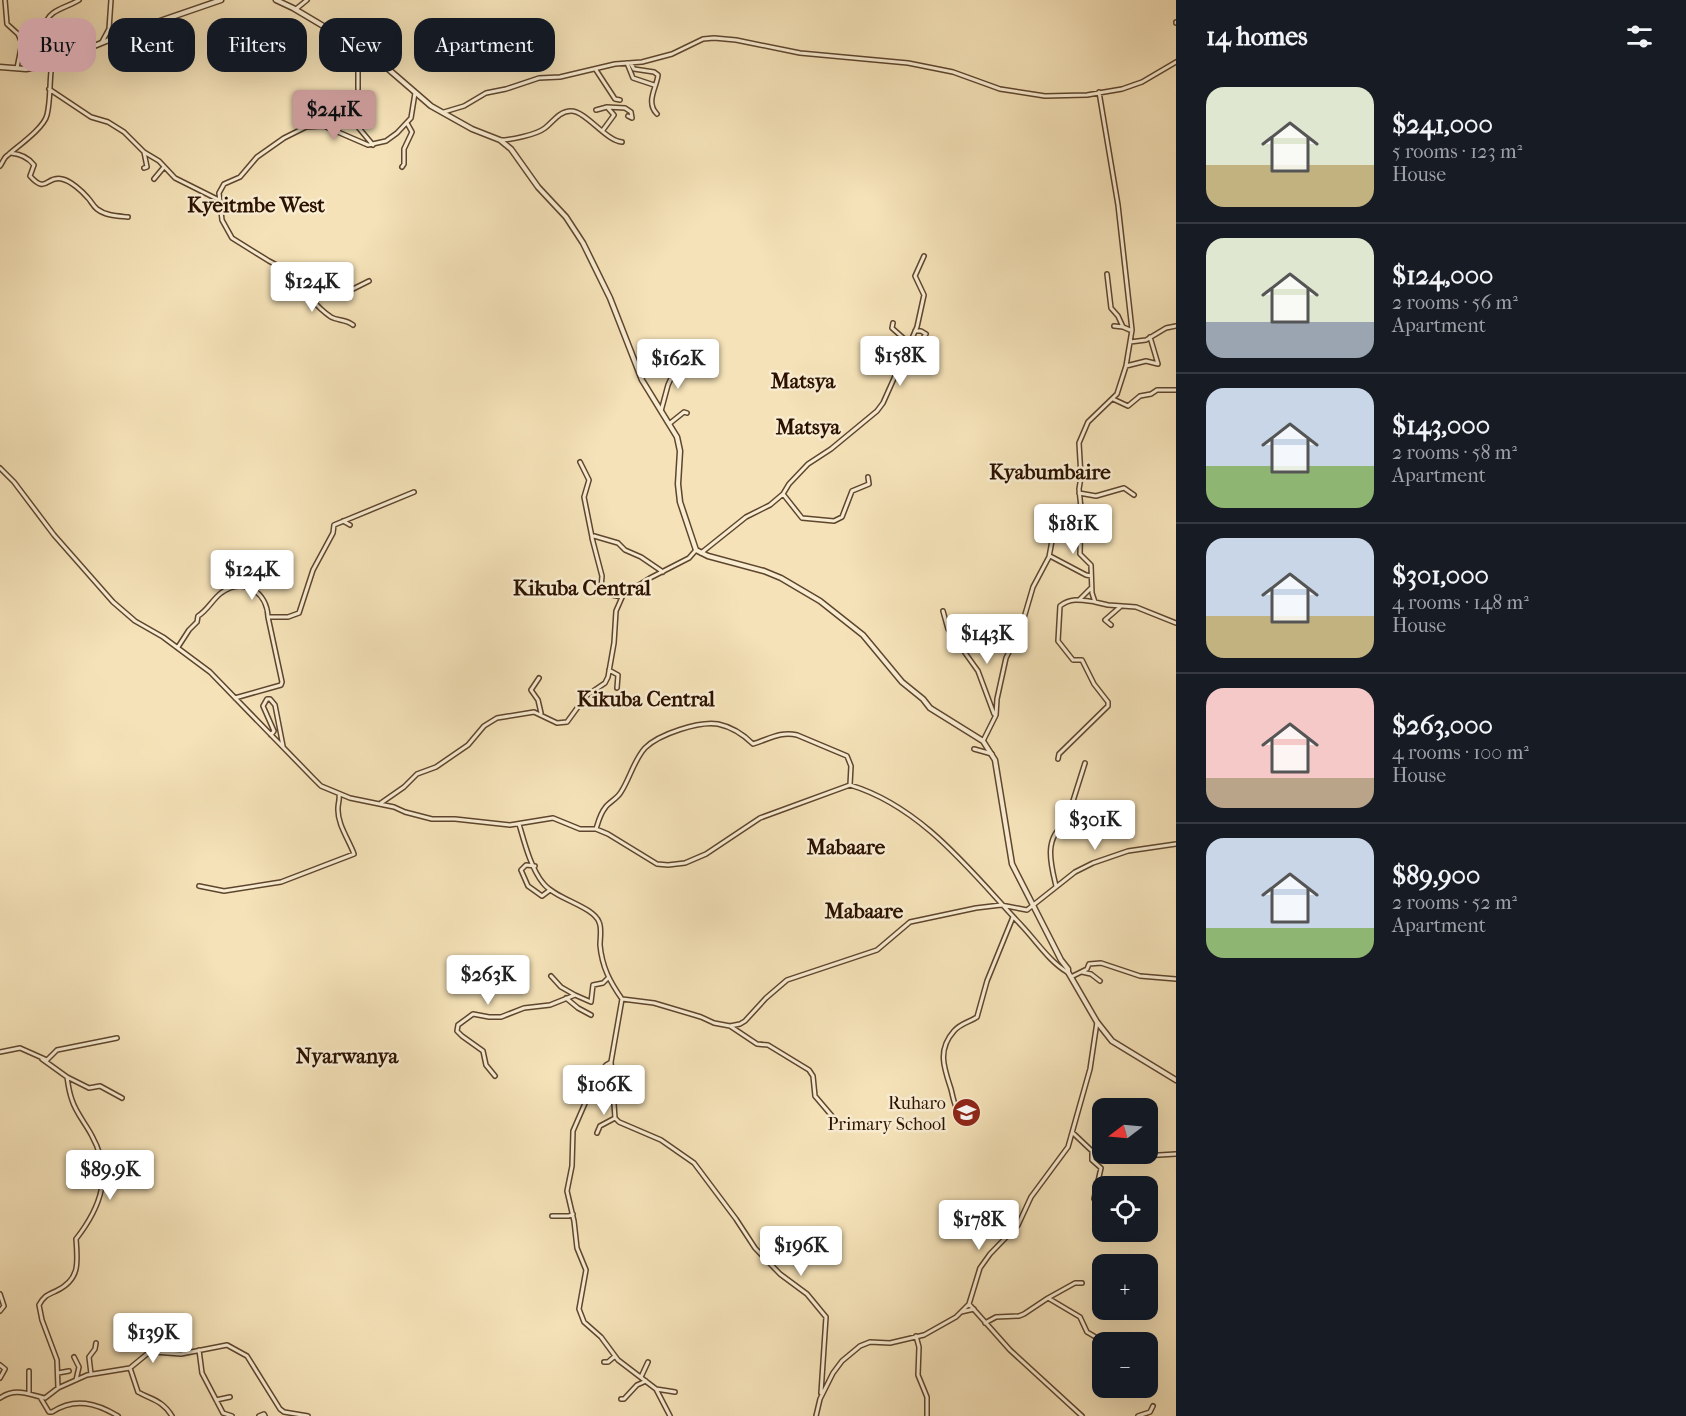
<!DOCTYPE html>
<html lang="en">
<head>
<meta charset="utf-8">
<style>
	:root { --surface:#171b24; --page:#20242c; --text:#f1f3f6; --muted:#9ea1a6; --line:#363941; --accent:#c59692 }
	body { margin:0; font-family:"IM FELL French Canon",serif; background:var(--page); color:var(--text); height:100vh; display:flex; flex-direction:column; font-size:22px; white-space:nowrap }
	* { box-sizing:border-box; margin:0 }
	p { font-size:20px; color:var(--muted) }
	.icon { flex:none; width:33px; height:33px; fill:none; stroke:currentColor; stroke-width:2; stroke-linecap:round; stroke-linejoin:round }
	.map { position:relative; flex:1; overflow:hidden }
	.details { display:flex; flex-direction:column; background:var(--surface); width:510px }
	.details>* { flex:none }
	.banner { position:absolute; left:18px; top:18px; width:570px; height:54px; display:flex; gap:12px }
	.needle { width:39px; rotate:254deg }
	.tools { position:absolute; left:1092px; top:1098px; display:grid; gap:12px }
	.tools a { display:grid; place-items:center; width:66px; height:66px; border-radius:12px; background:var(--surface); box-shadow:0 6px 24px #0002; font-size:30px }
	.price { position:absolute; translate:-50% -51px; padding:0 14px; border-radius:6px; background:#fff; color:#222; font-size:20px; line-height:39px; filter:drop-shadow(0 2px 3px #0008) }
	.price::after { content:''; position:absolute; left:50%; top:36px; width:18px; height:14px; margin-left:-9px; background:inherit; clip-path:polygon(0 0,100% 0,50% 100%) }
	.price.active { background:var(--accent); color:#111 }
	ul { padding:0; list-style:none }
	li { display:flex; align-items:center; gap:18px; height:150px; padding:0 30px }
	li+li { border-top:2px solid var(--line) }
	li span { display:grid; place-items:center; flex:none; width:168px; height:120px; border-radius:18px; color:#555 }
	li>.icon { margin-inline-start:auto }
	span .icon { width:72px; height:72px; fill:#fffc; stroke-width:1 }
	li b { font-size:26px }
	h2 { display:flex; justify-content:space-between; align-items:center; height:72px; padding:0 30px; font-size:26px }
	.tag { padding:0 21px; border-radius:18px; background:var(--surface); box-shadow:0 6px 24px #0002; font-size:21px; line-height:54px }
	.tag.active { background:var(--accent); color:#111 }
	main { display:flex; flex:1; min-height:0 }
	.map>svg:first-child { display:block }
	.lines { fill:none; stroke-linecap:round; stroke-linejoin:round }
	.minor-casing { stroke:#5e452e; stroke-width:6 }
	.tertiary-casing { stroke:#5e452e; stroke-width:7 }
	.minor { stroke:#f8ecd1; stroke-width:3 }
	.tertiary { stroke:#f8ecd1; stroke-width:4 }
	.labels { text-anchor:middle; stroke-width:5; stroke-linejoin:round; paint-order:stroke }
	.poi-label { font-size:18px; fill:#2b1100; stroke:#f8ecd1; text-anchor:end }
	.quarter-label { font-size:21px; font-weight:bold; fill:#2b1100; stroke:#f8ecd1 }
</style>
</head>
<body>
<main>
<div class="map">
<svg width="1176" height="1416" viewBox="0 0 1176 1416">
	<rect width="100%" height="100%" fill="#f5e2b8"/>
	<filter id="stains"><feTurbulence type="fractalNoise" baseFrequency=".00333" numOctaves="4"/><feColorMatrix values="0 0 0 0 .2 0 0 0 0 .09 0 0 0 0 .02 0 0 0 .5 -.17"/></filter>
	<radialGradient id="worn" r=".72"><stop offset=".6" stop-color="#630" stop-opacity="0"/><stop offset="1" stop-color="#630" stop-opacity=".3"/></radialGradient>
	<g class="lines">
		<defs>
			<path id="minor" d="M 5,0 L 7,24 L 18,34 L 22,43 L 17,68
				M 296,9 L 307,0
				M 1176,22 L 1176,23
				M 337,36 L 358,69 L 358,89
				M 345,38 L 372,34
				M 102,42 L 109,29 L 111,0
				M 22,43 L 27,37 L 45,26 C 48,9 67,8 79,0
				M 627,63 L 633,78 L 654,85
				M 631,64 L 634,69 L 654,72 L 658,75 C 657,87 645,102 657,114
				M 596,70 L 615,99 L 620,100
				M 49,89 L 91,117 L 108,122 L 124,132 L 144,152 L 159,161 L 175,178 L 219,200
				M 1099,92 L 1118,205 L 1132,330 L 1126,366 L 1117,394 L 1088,422 L 1079,443 L 1081,477 L 1079,489 L 1081,508 L 1080,554 L 1091,565 L 1092,593 L 1095,602 L 1108,605 L 1136,607 L 1176,623
				M 607,107 L 625,108 L 631,112 L 632,118 L 628,116
				M 596,110 L 607,107 L 614,115 L 603,130
				M 444,112 L 464,106 L 486,93 L 506,89 L 539,78 L 560,77 L 615,64 L 642,62 L 672,54 L 703,39 L 714,38 L 736,40 L 800,53 L 908,63 L 953,72 L 1000,89 L 1045,96 L 1087,95 L 1122,89 L 1142,82 L 1176,62
				M 358,127 L 373,145
				M 500,140 C 510,140 536,135 545,128 C 553,122 559,111 571,111 C 586,111 606,141 622,142
				M 144,152 L 147,167 L 144,168
				M 11,153 C 21,154 28,157 34,165 L 30,176 C 47,195 46,175 62,179 C 71,181 82,191 88,198 C 91,201 93,206 97,209 C 106,216 118,216 128,217
				M 0,166 C 3,162 4,157 8,155 C 18,146 44,128 47,115 C 51,99 49,81 52,64
				M 402,167 L 404,164 L 404,149 L 412,132 L 407,123
				M 154,179 L 164,167
				M 1107,274 L 1111,308 L 1118,316 L 1123,327 L 1130,330
				M 301,278 C 302,291 319,309 331,317 C 338,321 346,319 353,325
				M 369,281 L 353,289 L 326,287 L 299,277 L 269,261 L 232,238 L 222,220 L 219,193 L 224,184 L 240,177 L 257,157 L 284,138 L 306,127 L 324,126 L 368,145 L 386,141 L 397,133 L 411,118 L 415,93
				M 893,323 L 892,328 L 909,343
				M 1114,326 L 1123,327
				M 915,331 L 921,331 L 926,334 L 923,338 L 924,345
				M 1130,342 L 1146,340 L 1166,328 L 1176,326
				M 1126,366 L 1146,361 L 1158,364 L 1150,337
				M 897,368 L 905,367 L 917,359
				M 1113,399 L 1128,406 L 1140,396 L 1151,394 L 1157,390 L 1176,390
				M 661,411 L 668,385 L 680,359
				M 669,424 L 684,412 L 687,413
				M 580,462 L 589,480 L 584,497 L 592,537 L 594,536 L 618,543 L 625,550 L 641,557 L 663,572
				M 0,468 L 14,482 L 54,535 L 113,602 L 135,621 L 163,637 L 210,672 L 313,778 L 321,786 L 350,798 L 394,807 L 405,812 L 432,819 L 455,819 L 510,825 L 553,818 L 580,829 L 596,829 L 608,834 L 657,864 L 668,865 L 685,863 L 706,854 L 760,818 L 850,785 C 923,807 972,873 1022,926 C 1037,942 1049,961 1067,972
				M 1079,493 L 1096,496 L 1124,488 L 1134,495
				M 783,494 L 802,518 L 834,521 L 842,517 L 852,491 L 869,484 L 868,477
				M 343,521 L 350,525
				M 592,538 L 602,576 L 601,588 L 612,595 L 622,597
				M 701,553 L 746,517 L 770,505 L 783,494 L 789,484 L 808,464 L 831,449 L 877,411 L 883,403 L 917,327 L 924,295 L 915,276 L 924,256
				M 1050,556 L 1086,575 L 1091,576
				M 1080,599 L 1091,588
				M 943,611 L 948,629 L 978,671 L 994,714
				M 1111,625 L 1105,620 L 1120,607
				M 178,647 L 189,630 L 197,622 L 198,616 C 207,611 212,600 221,593 C 243,577 267,591 268,617
				M 609,670 L 618,675 L 617,688
				M 539,678 L 531,690 L 538,700 L 541,713
				M 235,698 L 281,685 L 282,682 L 268,617 L 288,617 L 299,613 L 313,570 L 333,533 L 334,525 L 414,492
				M 271,735 L 274,731 L 263,706 L 267,699 L 270,699 L 275,705 L 283,746
				M 983,741 L 996,715 L 997,699 L 1006,658 L 1021,628 L 1033,587 L 1049,557 L 1054,530 L 1065,515 L 1081,509
				M 974,749 L 992,754
				M 1058,759 L 1059,754 L 1108,706 L 1108,702 L 1094,684 L 1082,660 L 1073,660 L 1058,641 L 1060,606 C 1071,597 1082,600 1095,602
				M 381,803 L 404,787 L 417,774 L 436,767 L 468,745 L 484,726 L 497,718 L 534,712 L 557,723 L 567,722 L 586,696 L 605,683 L 608,677 L 614,643 L 616,611 L 623,595 L 650,578 L 689,558 L 696,550
				M 519,824 C 524,841 531,869 543,883 C 555,899 593,906 599,922 C 602,928 600,938 600,945 C 602,967 610,982 622,999 L 654,1003 L 701,1017 L 714,1023 L 730,1026 L 740,1024 L 745,1021 L 766,998 L 787,980 L 877,950 L 910,922 L 976,908 L 1001,905 L 1027,910 L 1075,872 L 1093,863 L 1128,851 L 1176,844
				M 596,829 C 598,823 600,814 605,808 C 609,802 617,799 621,792 C 630,778 634,760 645,748 C 659,734 699,721 718,724 C 732,727 744,735 753,744 C 769,739 781,731 797,735 L 847,756 L 851,766 L 850,785
				M 535,866 L 526,865 L 521,870 L 528,886 L 542,896 L 550,890
				M 199,886 L 224,891 L 281,882 L 354,854 C 349,840 337,824 338,808 C 338,803 340,800 339,794
				M 1056,886 C 1051,865 1043,838 1066,823 L 1085,763
				M 1082,972 L 1091,974 L 1100,981
				M 551,976 L 561,987 L 575,995
				M 1071,977 L 1087,969 L 1089,964 L 1101,963 L 1140,976 L 1176,979
				M 566,998 L 578,1008 L 591,1015
				M 622,999 L 611,1062 L 615,1118 L 619,1122 L 661,1140 L 694,1163 L 736,1219 L 755,1248 L 780,1274 L 807,1294 L 826,1317 L 821,1393
				M 730,1026 L 757,1044 L 768,1045 L 809,1070 L 813,1076 L 815,1096 L 832,1116
				M 0,1052 L 20,1048 L 47,1060 L 57,1050 L 117,1038
				M 42,1059 L 67,1077 C 68,1084 69,1092 72,1100 C 76,1113 86,1124 92,1136 C 113,1174 101,1207 76,1239 C 78,1263 80,1280 56,1291 C 47,1295 44,1296 39,1305 L 42,1320 L 57,1360 L 58,1388
				M 611,1062 L 606,1065 L 596,1078 L 573,1131 L 572,1166 L 567,1191 L 574,1221 L 577,1248 L 586,1270 L 579,1309 L 584,1322 L 601,1337 L 618,1360 L 656,1389 L 670,1416
				M 495,1076 L 486,1065 L 483,1051 L 462,1036 L 457,1031 L 458,1025 L 473,1014 L 489,1017 L 501,1017 L 524,1008 L 550,1005 L 575,995 L 591,1002 L 593,985 L 603,983 L 608,978
				M 67,1077 L 89,1088 L 100,1086 L 122,1098
				M 964,1119 C 955,1109 954,1102 951,1089 C 944,1068 937,1050 954,1031 C 961,1023 970,1022 977,1017 L 987,981 L 1013,917
				M 597,1133 L 600,1126 L 615,1118
				M 1073,1133 L 1092,1151 L 1109,1158 L 1176,1154
				M 1092,1151 L 1092,1160 L 1101,1168 L 1094,1199 L 1102,1207
				M 552,1216 L 569,1216 L 573,1214
				M 0,1294 L 4,1306 L 0,1311
				M 1048,1298 L 1075,1283 L 1082,1283
				M 969,1304 L 1010,1350 L 1082,1416
				M 961,1312 L 974,1309
				M 985,1323 L 996,1317 L 1019,1316 L 1024,1314 L 1048,1298 L 1080,1317 L 1087,1332 L 1104,1342
				M 916,1336 L 919,1347 L 918,1375 L 927,1397 L 927,1416
				M 199,1350 L 202,1373 L 223,1413 L 232,1416
				M 158,1351 L 159,1348 L 168,1343 L 167,1342
				M 74,1357 L 79,1367 L 76,1380
				M 604,1362 L 608,1362 L 615,1356
				M 0,1365 L 5,1369 L 0,1378
				M 130,1368 L 138,1392 C 152,1400 162,1400 172,1416
				M 58,1373 L 69,1371
				M 91,1374 L 89,1357 L 95,1349 L 96,1343
				M 641,1377 L 648,1362
				M 656,1389 L 675,1392
				M 29,1392 L 29,1371
				M 40,1397 L 49,1412 L 52,1412 C 75,1397 96,1403 118,1416
				M 0,1398 C 17,1387 29,1395 45,1398 L 58,1388 L 87,1375 L 130,1368 L 147,1354 L 154,1352 L 181,1354 L 227,1345 L 247,1356 L 280,1409 L 284,1412 L 308,1416
				M 621,1399 L 624,1399 L 637,1385 L 646,1381
				M 216,1400 L 230,1397
				M 259,1416 L 264,1414 L 265,1416
				M 816,1416 L 820,1399 L 833,1373 L 842,1361 L 860,1346 L 870,1342 L 890,1343 L 924,1335 L 956,1317 L 969,1304 L 980,1268 L 990,1254 L 1018,1225 L 1031,1197 L 1068,1147 L 1090,1069 L 1097,1022
				M 1138,1416 L 1150,1412 L 1153,1406"/>
			<path id="tertiary" d="M 276,0 L 293,8 L 372,55 L 431,106 L 472,129 L 500,140 L 511,149 L 538,187 L 566,217 L 583,243 L 610,298 L 642,380 L 677,437 L 680,451 L 678,484 L 680,502 L 696,550 L 708,556 L 764,571 L 781,578 L 820,601 L 863,635 L 902,682 L 923,699 L 930,708 L 983,741 L 995,760 L 1012,864 L 1061,960 L 1068,969 L 1068,972 L 1097,1022 L 1112,1041 L 1176,1080
				M 0,67 L 26,69 L 45,66 L 131,31 L 221,0"/>
		</defs>
		<!-- minor casing -->
		<use href="#minor" class="minor-casing"/>
		<!-- tertiary casing -->
		<use href="#tertiary" class="tertiary-casing"/>
		<!-- minor -->
		<use href="#minor" class="minor"/>
		<!-- tertiary -->
		<use href="#tertiary" class="tertiary"/>
	</g>
	<!-- icons -->
	<defs>
		<symbol id="school-disc" viewBox="-11 -11 22 22"><circle r="9.5" fill="#8f2418" stroke="#f8ecd1"/><path d="M0-5L7-2L0 1L-7-2ZM-4 1L0 2.5L4 1V4Q0 6-4 4Z" fill="#fff"/></symbol>
	</defs>
	<g fill-rule="evenodd">
		<use href="#school-disc" x="950" y="1096" width="33" height="33"/>
	</g>
	<g class="labels">
		<!-- poi labels -->
		<g class="poi-label">
			<text x="946" y="1109">Ruharo<tspan x="946" dy="21">Primary School</tspan></text>
		</g>
		<!-- quarter labels -->
		<g class="quarter-label">
			<text x="256" y="212">Kyeitmbe West</text>
			<text x="803" y="388">Matsya</text>
			<text x="808" y="434">Matsya</text>
			<text x="1050" y="479">Kyabumbaire</text>
			<text x="582" y="595">Kikuba Central</text>
			<text x="646" y="706">Kikuba Central</text>
			<text x="846" y="854">Mabaare</text>
			<text x="864" y="918">Mabaare</text>
			<text x="347" y="1063">Nyarwanya</text>
		</g>
	</g>
	<rect width="100%" height="100%" filter="url(#stains)"/>
	<rect width="100%" height="100%" fill="url(#worn)"/>
</svg>
<div class="tools">
<a><svg class="needle" viewBox="-14 -14 28 28"><path d="M0-13l5 13h-10z" fill="#e53935"/><path d="M0 13l5-13h-10z" fill="#9ea1a6"/></svg></a>
<a><svg class="icon" aria-label="locate" viewBox="0 0 24 24"><circle cx="12" cy="12" r="6"/><path d="M12 2v4M12 18v4M2 12h4M18 12h4"/></svg></a>
<a>+</a>
<a>−</a>
</div>
<b class="price active" style="left:334px;top:141px">$241K</b>
<b class="price" style="left:312px;top:313px">$124K</b>
<b class="price" style="left:900px;top:387px">$158K</b>
<b class="price" style="left:678px;top:390px">$162K</b>
<b class="price" style="left:1073px;top:555px">$181K</b>
<b class="price" style="left:252px;top:601px">$124K</b>
<b class="price" style="left:987px;top:665px">$143K</b>
<b class="price" style="left:1095px;top:851px">$301K</b>
<b class="price" style="left:488px;top:1006px">$263K</b>
<b class="price" style="left:604px;top:1116px">$106K</b>
<b class="price" style="left:110px;top:1201px">$89.9K</b>
<b class="price" style="left:979px;top:1251px">$178K</b>
<b class="price" style="left:801px;top:1277px">$196K</b>
<b class="price" style="left:153px;top:1364px">$139K</b>
<div class="banner">
<a class="tag active">Buy</a>
<a class="tag">Rent</a>
<a class="tag">Filters</a>
<a class="tag">New</a>
<a class="tag">Apartment</a>
</div>
</div>
<section class="details">
<h2>14 homes<svg class="icon" aria-label="filters" viewBox="0 0 24 24"><path d="M4 7h16M4 17h16"/><circle cx="9" cy="7" r="2"/><circle cx="15" cy="17" r="2"/></svg></h2>
<ul>
<li><span style="background:linear-gradient(#dfe7d0 65%,#c2b280 0)"><svg class="icon" aria-label="home" viewBox="0 0 24 24"><path d="M3 11l9-7 9 7M6 9v11h12V9"/></svg></span><div><b>$241,000</b><p>5 rooms · 123 m²</p><p>House</p></div></li>
<li><span style="background:linear-gradient(#dfe7d0 70%,#9aa5b1 0)"><svg class="icon" aria-label="home" viewBox="0 0 24 24"><path d="M3 11l9-7 9 7M6 9v11h12V9"/></svg></span><div><b>$124,000</b><p>2 rooms · 56 m²</p><p>Apartment</p></div></li>
<li><span style="background:linear-gradient(#c9d6e8 65%,#8fb573 0)"><svg class="icon" aria-label="home" viewBox="0 0 24 24"><path d="M3 11l9-7 9 7M6 9v11h12V9"/></svg></span><div><b>$143,000</b><p>2 rooms · 58 m²</p><p>Apartment</p></div></li>
<li><span style="background:linear-gradient(#c9d6e8 65%,#c2b280 0)"><svg class="icon" aria-label="home" viewBox="0 0 24 24"><path d="M3 11l9-7 9 7M6 9v11h12V9"/></svg></span><div><b>$301,000</b><p>4 rooms · 148 m²</p><p>House</p></div></li>
<li><span style="background:linear-gradient(#f6c9c9 75%,#b9a48a 0)"><svg class="icon" aria-label="home" viewBox="0 0 24 24"><path d="M3 11l9-7 9 7M6 9v11h12V9"/></svg></span><div><b>$263,000</b><p>4 rooms · 100 m²</p><p>House</p></div></li>
<li><span style="background:linear-gradient(#c9d6e8 75%,#8fb573 0)"><svg class="icon" aria-label="home" viewBox="0 0 24 24"><path d="M3 11l9-7 9 7M6 9v11h12V9"/></svg></span><div><b>$89,900</b><p>2 rooms · 52 m²</p><p>Apartment</p></div></li>
</ul>
</section>
</main>
</body>
</html>
